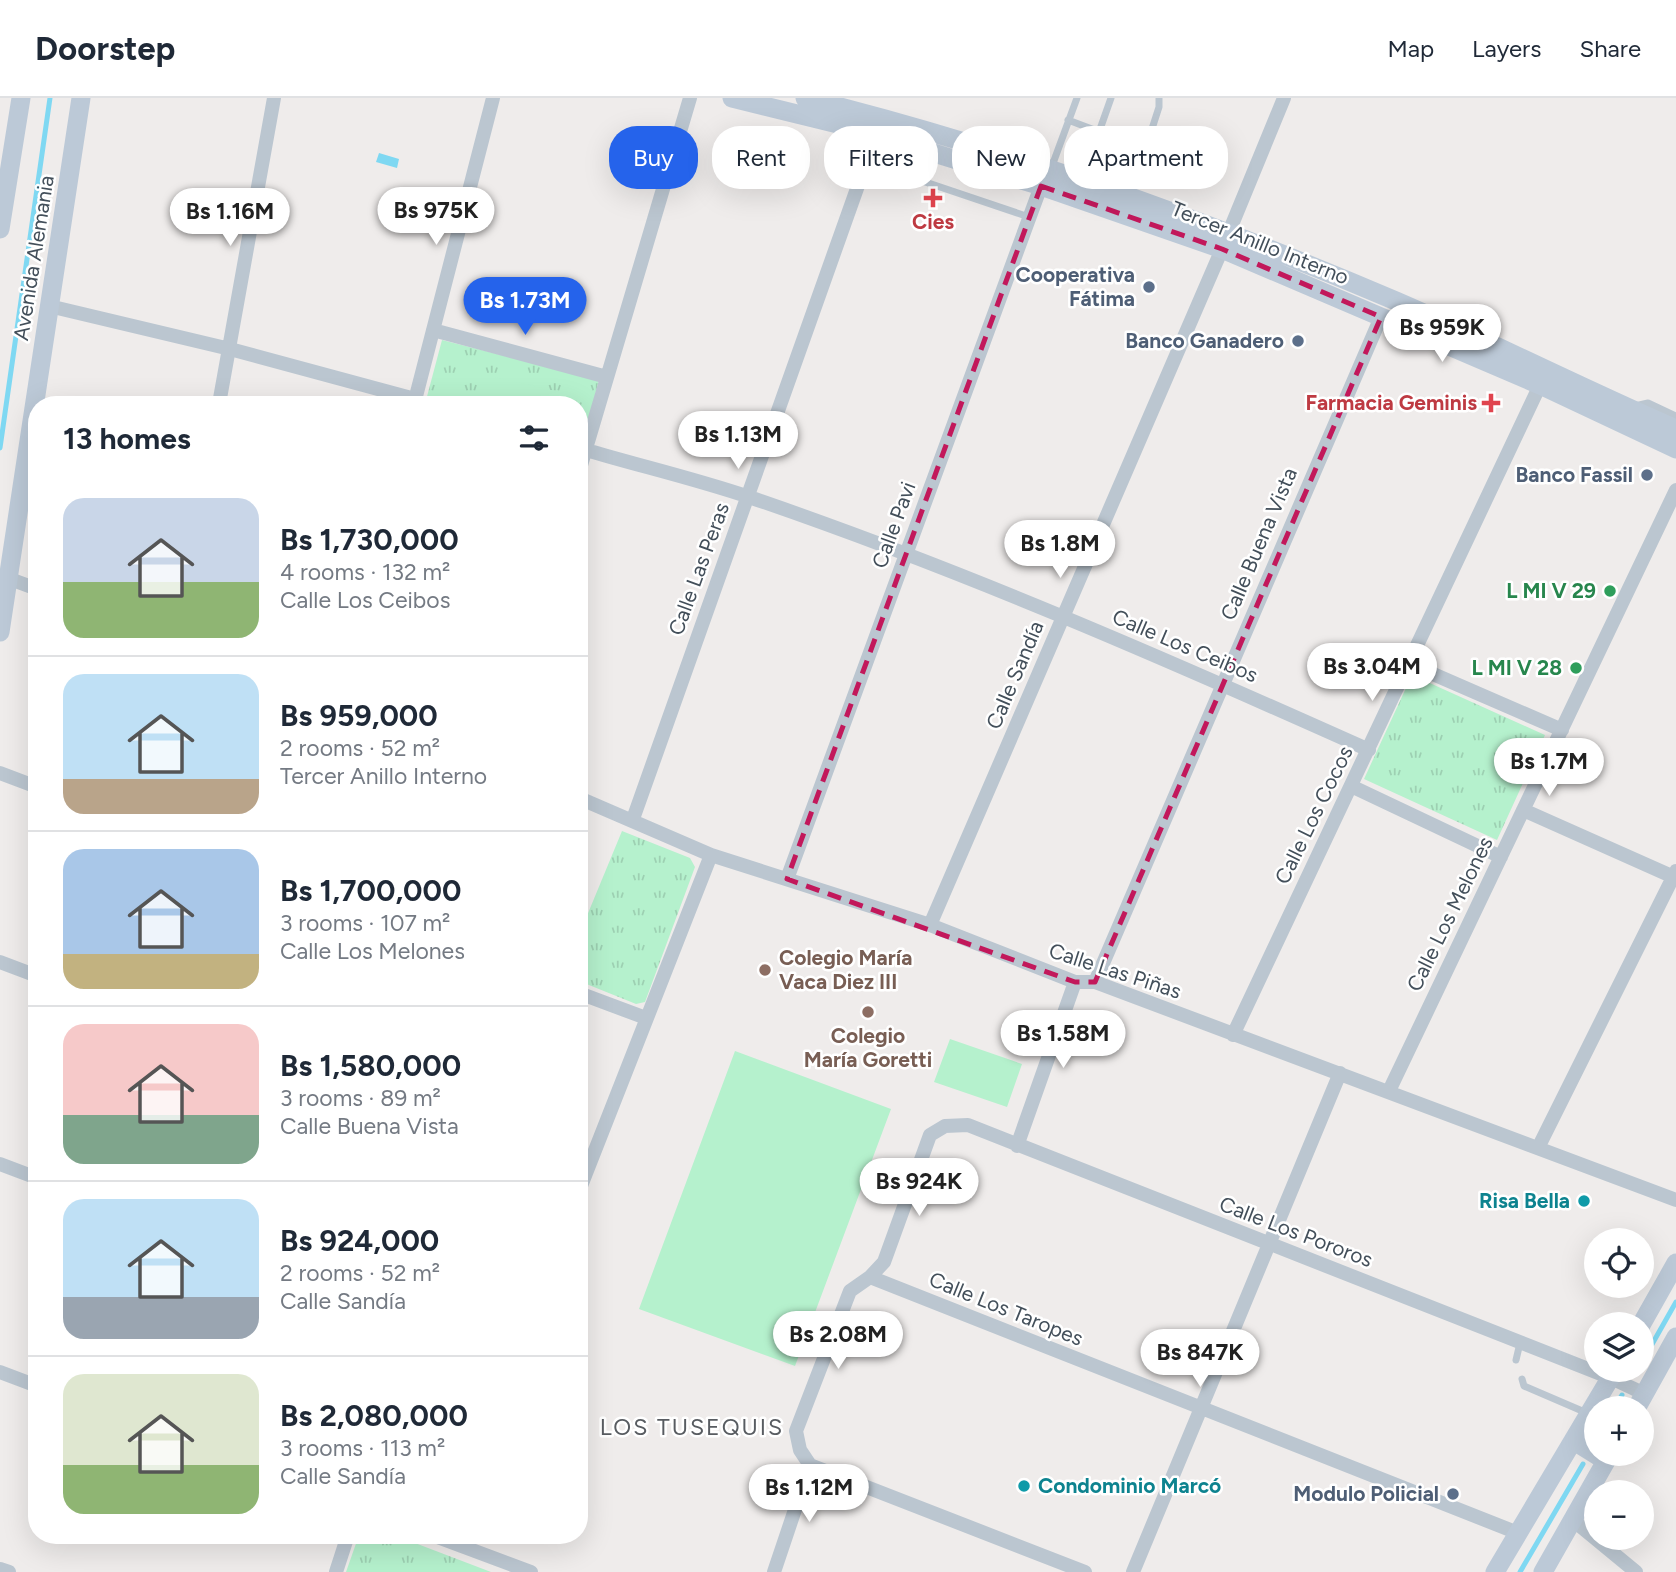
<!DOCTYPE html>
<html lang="en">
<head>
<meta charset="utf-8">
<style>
	:root { --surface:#fff; --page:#f6f6f7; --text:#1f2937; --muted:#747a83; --line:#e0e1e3; --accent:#2563eb }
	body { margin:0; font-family:Figtree,sans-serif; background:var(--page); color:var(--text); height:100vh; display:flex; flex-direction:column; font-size:26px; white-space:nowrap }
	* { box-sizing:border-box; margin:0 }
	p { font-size:23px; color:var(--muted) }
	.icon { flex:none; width:38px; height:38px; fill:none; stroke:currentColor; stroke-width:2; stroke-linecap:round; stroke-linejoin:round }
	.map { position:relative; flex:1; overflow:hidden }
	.drawer { position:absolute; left:28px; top:298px; width:560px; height:1148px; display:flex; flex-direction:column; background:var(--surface); border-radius:28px; box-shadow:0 7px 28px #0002 }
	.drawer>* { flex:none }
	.guide { position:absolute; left:609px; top:28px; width:665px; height:63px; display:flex; gap:14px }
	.buttons { position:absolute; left:1584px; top:1130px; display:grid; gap:14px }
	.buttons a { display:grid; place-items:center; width:70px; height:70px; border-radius:50%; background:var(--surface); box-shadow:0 7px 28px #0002; font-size:35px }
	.price { position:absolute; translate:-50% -60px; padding:0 16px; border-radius:24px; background:#fff; color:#222; font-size:23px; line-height:46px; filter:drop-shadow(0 2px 4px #0008) }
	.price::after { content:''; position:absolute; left:50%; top:42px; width:21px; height:16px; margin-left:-10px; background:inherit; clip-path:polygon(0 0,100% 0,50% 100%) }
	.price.active { background:var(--accent); color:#fff }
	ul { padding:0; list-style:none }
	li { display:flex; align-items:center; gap:21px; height:175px; padding:0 35px }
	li+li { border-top:2px solid var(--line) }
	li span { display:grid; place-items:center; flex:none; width:196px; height:140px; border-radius:21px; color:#555 }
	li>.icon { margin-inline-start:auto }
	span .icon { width:84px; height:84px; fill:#fffc; stroke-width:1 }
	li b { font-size:30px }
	h2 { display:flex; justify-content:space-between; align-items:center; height:84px; padding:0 35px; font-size:30px }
	.chip { padding:0 24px; border-radius:28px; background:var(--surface); box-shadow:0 7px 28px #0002; font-size:24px; line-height:63px }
	.chip.active { background:var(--accent); color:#fff }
	header { display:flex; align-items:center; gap:42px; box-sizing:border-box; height:98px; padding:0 35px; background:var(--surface); border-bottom:2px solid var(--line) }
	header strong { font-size:33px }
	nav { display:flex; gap:38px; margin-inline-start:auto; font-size:24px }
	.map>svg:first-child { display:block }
	.park { fill:url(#park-tufts) }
	.pitch { fill:#b5f1cd }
	.water { fill:#7fd8f2 }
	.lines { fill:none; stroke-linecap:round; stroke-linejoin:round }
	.stream { stroke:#7fd8f2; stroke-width:5 }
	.lane { stroke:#bbc6d0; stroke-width:7 }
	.street { stroke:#bbc6d0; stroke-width:14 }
	.secondary { stroke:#bcc9d7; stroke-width:19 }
	.marked { fill:none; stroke:#c2185b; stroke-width:5; stroke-dasharray:14 9; stroke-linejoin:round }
	.health-dot { fill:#e0444e; stroke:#fff; stroke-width:2.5 }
	.service-dot { fill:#5c6f8a; stroke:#fff; stroke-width:2.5 }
	.leisure-dot { fill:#2e9e5b; stroke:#fff; stroke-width:2.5 }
	.education-dot { fill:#8d6e63; stroke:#fff; stroke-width:2.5 }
	.culture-dot { fill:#0f9aa8; stroke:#fff; stroke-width:2.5 }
	.labels { text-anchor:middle; stroke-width:5; stroke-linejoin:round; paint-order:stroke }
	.health-label { font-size:21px; font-weight:bold; fill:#be3a42; stroke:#fff }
	.street-label { font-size:21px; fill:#434f5a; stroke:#fff }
	.service-label { font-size:21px; font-weight:bold; fill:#4e5e75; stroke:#fff; text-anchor:end }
	.leisure-label { font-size:21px; font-weight:bold; fill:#27864d; stroke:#fff; text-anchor:end }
	.education-label { font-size:21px; font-weight:bold; fill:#785e54; stroke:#fff; text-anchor:start }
	.culture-label { font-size:21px; font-weight:bold; fill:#0d838f; stroke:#fff; text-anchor:end }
	.neighbourhood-label { font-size:23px; letter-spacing:2px; fill:#585c61; stroke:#fff }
</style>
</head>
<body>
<header>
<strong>Doorstep</strong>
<nav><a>Map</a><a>Layers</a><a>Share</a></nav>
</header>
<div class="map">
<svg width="1676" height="1474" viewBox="0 0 1676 1474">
	<defs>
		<pattern id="park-tufts" width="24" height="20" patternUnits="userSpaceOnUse" patternTransform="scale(1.75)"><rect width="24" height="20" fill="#b5f1cd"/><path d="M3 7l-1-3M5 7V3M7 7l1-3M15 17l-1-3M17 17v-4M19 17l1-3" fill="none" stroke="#9dd0b2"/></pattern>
	</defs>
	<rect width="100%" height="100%" fill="#efeceb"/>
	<!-- park -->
	<path class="park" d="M 442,242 L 599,282 L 579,359 L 579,306 L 425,306 Z
		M 1412,577 L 1545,637 L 1497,742 L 1364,681 Z
		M 622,733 L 690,760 L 695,769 L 645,904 L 636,906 L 579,883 L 579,837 Z
		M 359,1437 L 394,1437 L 491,1474 L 346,1474 Z"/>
	<!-- pitch -->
	<path class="pitch" d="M 482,276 L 555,293 L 551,306 L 473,306 Z
		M 950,941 L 1022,966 L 1007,1009 L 934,984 Z
		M 735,953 L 891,1011 L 795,1268 L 639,1211 Z"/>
	<!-- water -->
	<path class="water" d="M 379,55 L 399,61 L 397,70 L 376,64 Z
		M 519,194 L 531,197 L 525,219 L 513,216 Z"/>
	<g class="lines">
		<!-- stream -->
		<path class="stream" d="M 0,350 L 50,0
			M 1642,1264 L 1676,1204
			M 1614,1311 L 1622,1297
			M 1520,1474 L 1583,1366"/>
		<!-- lane -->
		<path class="lane" d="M 1068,22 L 1145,51
			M 1099,34 L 1111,0
			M 866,64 L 1029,119
			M 1052,68 L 1077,0
			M 1131,96 L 1159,9 L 1159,0
			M 1635,308 L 1648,305 L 1676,318
			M 1516,1262 L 1520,1245
			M 1522,1281 L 1524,1288 L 1587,1315"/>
		<!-- street -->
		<path class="street" d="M 49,208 L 230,251 L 415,301
			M 433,232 L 607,279
			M 219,306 L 274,0
			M 414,306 L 493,0
			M 586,352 C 640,368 696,381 749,399 C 960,471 1166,561 1369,652
			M 579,374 L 690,0
			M 2,478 L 37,491
			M 1410,566 L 1562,632
			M 0,675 L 37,689
			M 1351,688 L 1501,759
			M 579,700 L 711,757 L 930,827 L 1075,884 L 1095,884 L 1676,1102
			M 1523,712 L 1676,780
			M 633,721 L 876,37
			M 787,781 L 1041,88
			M 930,827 L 1222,151 L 1284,0
			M 0,864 L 37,878
			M 1095,884 L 1381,219
			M 579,895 L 646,920
			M 1233,937 L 1540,287
			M 1389,993 L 1676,392
			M 1017,1048 L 1075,884
			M 1538,1050 L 1676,773
			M 0,1066 L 37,1080
			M 579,1113 L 581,1088 L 711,757
			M 870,1179 L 1518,1435
			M 0,1274 L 37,1288
			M 810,1367 L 800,1352 L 796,1333 L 850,1193 L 870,1179 L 884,1164 L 930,1037 L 945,1028 L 968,1027 L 1611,1280 L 1645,1296
			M 810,1367 L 1085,1474
			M 1573,1422 L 1636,1474
			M 432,1437 L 531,1474
			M 0,1471 L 9,1474
			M 336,1474 L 348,1437
			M 774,1474 L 810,1367
			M 1133,1474 L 1340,975"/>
		<!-- secondary -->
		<path class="secondary" d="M 732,0 L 846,28 L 1041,88 L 1222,151 L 1540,287 L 1676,351
			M 805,0 C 1007,50 1206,122 1396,203 C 1491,244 1582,290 1676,331
			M 0,131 L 21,0
			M 0,534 L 81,0
			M 1641,1227 L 1676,1165
			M 1636,1311 L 1676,1239
			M 1574,1343 L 1606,1363
			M 1495,1474 L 1615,1272
			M 1543,1474 L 1610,1356"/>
	</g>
	<!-- marked area -->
	<path class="marked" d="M 1041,88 L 1222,151 L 1381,219 L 1095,884 L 1075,884 L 787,781 Z"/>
	<!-- markers -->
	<g class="health-dot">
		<path d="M929.5 89.5h7v7h7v7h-7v7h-7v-7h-7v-7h7z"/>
		<path d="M1487.5 294.5h7v7h7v7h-7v7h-7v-7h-7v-7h7z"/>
	</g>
	<g class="service-dot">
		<circle cx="1149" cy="189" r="7"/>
		<circle cx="1298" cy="243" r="7"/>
		<circle cx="1647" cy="377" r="7"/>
		<circle cx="1453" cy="1396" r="7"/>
	</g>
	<g class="leisure-dot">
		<circle cx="1610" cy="493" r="7"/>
		<circle cx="1576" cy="570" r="7"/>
	</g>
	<g class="education-dot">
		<circle cx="765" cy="872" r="7"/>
		<circle cx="868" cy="914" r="7"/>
	</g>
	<g class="culture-dot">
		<circle cx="1584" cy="1103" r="7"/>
		<circle cx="1024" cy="1388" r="7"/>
	</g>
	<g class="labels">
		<!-- health labels -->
		<g class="health-label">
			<text x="933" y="131">Cies</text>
			<text x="1477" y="312" text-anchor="end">Farmacia Geminis</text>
		</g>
		<!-- street labels -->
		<g class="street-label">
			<text transform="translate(1260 145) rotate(22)" y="7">Tercer Anillo Interno</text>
			<text transform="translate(34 160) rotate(-81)" y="7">Avenida Alemania</text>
			<text transform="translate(894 427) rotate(-70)" y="7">Calle Pavi</text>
			<text transform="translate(1259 446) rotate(-67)" y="7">Calle Buena Vista</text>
			<text transform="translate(699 471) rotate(-70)" y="7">Calle Las Peras</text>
			<text transform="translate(1185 548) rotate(23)" y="7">Calle Los Ceibos</text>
			<text transform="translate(1015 577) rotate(-67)" y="7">Calle Sandía</text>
			<text transform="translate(1314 717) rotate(-64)" y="7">Calle Los Cocos</text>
			<text transform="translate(1450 816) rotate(-64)" y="7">Calle Los Melones</text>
			<text transform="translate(1115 873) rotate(18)" y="7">Calle Las Piñas</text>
			<text transform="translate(1296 1134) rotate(21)" y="7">Calle Los Pororos</text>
			<text transform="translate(1006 1211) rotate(22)" y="7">Calle Los Taropes</text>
		</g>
		<!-- service labels -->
		<g class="service-label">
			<text x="1135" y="184">Cooperativa<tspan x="1135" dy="24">Fátima</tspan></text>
			<text x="1284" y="250">Banco Ganadero</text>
			<text x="1633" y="384">Banco Fassil</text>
			<text x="1439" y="1403">Modulo Policial</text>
		</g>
		<!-- leisure labels -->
		<g class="leisure-label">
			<text x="1596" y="500">L MI V 29</text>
			<text x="1562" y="577">L MI V 28</text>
		</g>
		<!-- education labels -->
		<g class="education-label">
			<text x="779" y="867">Colegio María<tspan x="779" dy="24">Vaca Diez III</tspan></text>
			<text x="868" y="945" text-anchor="middle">Colegio<tspan x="868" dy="24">María Goretti</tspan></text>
		</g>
		<!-- culture labels -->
		<g class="culture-label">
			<text x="1570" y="1110">Risa Bella</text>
			<text x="1038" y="1395" text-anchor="start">Condominio Marcó</text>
		</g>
		<!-- neighbourhood labels -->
		<g class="neighbourhood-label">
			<text x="692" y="1337">LOS TUSEQUIS</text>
		</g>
	</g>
</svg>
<div class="buttons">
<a><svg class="icon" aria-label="locate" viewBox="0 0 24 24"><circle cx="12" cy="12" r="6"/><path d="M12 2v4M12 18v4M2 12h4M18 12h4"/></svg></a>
<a><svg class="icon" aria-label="layers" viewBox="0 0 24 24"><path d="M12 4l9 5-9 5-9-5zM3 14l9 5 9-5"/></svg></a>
<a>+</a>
<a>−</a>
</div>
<b class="price" style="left:436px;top:149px">Bs 975K</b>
<b class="price" style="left:230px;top:150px">Bs 1.16M</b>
<b class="price active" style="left:525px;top:239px">Bs 1.73M</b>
<b class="price" style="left:1442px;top:266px">Bs 959K</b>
<b class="price" style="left:738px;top:373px">Bs 1.13M</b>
<b class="price" style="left:1060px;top:482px">Bs 1.8M</b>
<b class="price" style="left:1372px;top:605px">Bs 3.04M</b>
<b class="price" style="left:1549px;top:700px">Bs 1.7M</b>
<b class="price" style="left:1063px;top:972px">Bs 1.58M</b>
<b class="price" style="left:919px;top:1120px">Bs 924K</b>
<b class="price" style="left:838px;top:1273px">Bs 2.08M</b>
<b class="price" style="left:1200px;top:1291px">Bs 847K</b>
<b class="price" style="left:809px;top:1426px">Bs 1.12M</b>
<div class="guide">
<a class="chip active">Buy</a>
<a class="chip">Rent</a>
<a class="chip">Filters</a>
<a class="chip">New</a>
<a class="chip">Apartment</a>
</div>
<section class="drawer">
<h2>13 homes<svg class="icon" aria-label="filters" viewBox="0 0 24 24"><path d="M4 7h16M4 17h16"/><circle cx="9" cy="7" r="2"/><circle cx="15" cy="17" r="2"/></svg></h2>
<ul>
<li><span style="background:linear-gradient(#c9d6e8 60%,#8fb573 0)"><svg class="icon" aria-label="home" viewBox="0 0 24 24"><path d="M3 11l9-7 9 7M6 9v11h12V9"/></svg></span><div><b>Bs 1,730,000</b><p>4 rooms · 132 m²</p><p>Calle Los Ceibos</p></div></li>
<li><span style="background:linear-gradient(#bfe0f5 75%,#b9a48a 0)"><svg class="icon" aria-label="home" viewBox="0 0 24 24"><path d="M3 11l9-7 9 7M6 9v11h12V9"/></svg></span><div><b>Bs 959,000</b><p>2 rooms · 52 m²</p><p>Tercer Anillo Interno</p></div></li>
<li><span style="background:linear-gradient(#a9c7e8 75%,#c2b280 0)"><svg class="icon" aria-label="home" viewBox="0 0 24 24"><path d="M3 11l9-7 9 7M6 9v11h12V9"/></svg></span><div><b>Bs 1,700,000</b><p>3 rooms · 107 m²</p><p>Calle Los Melones</p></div></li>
<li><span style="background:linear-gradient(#f6c9c9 65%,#7fa58c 0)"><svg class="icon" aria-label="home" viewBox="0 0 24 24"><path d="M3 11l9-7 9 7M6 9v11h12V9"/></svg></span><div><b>Bs 1,580,000</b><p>3 rooms · 89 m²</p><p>Calle Buena Vista</p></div></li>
<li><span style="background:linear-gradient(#bfe0f5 70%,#9aa5b1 0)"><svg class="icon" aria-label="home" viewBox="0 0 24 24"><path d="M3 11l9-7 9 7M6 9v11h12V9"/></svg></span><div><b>Bs 924,000</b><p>2 rooms · 52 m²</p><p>Calle Sandía</p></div></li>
<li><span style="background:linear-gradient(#dfe7d0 65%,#8fb573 0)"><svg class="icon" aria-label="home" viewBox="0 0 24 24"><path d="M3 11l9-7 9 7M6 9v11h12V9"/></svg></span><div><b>Bs 2,080,000</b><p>3 rooms · 113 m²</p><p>Calle Sandía</p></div></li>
</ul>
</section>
</div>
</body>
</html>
